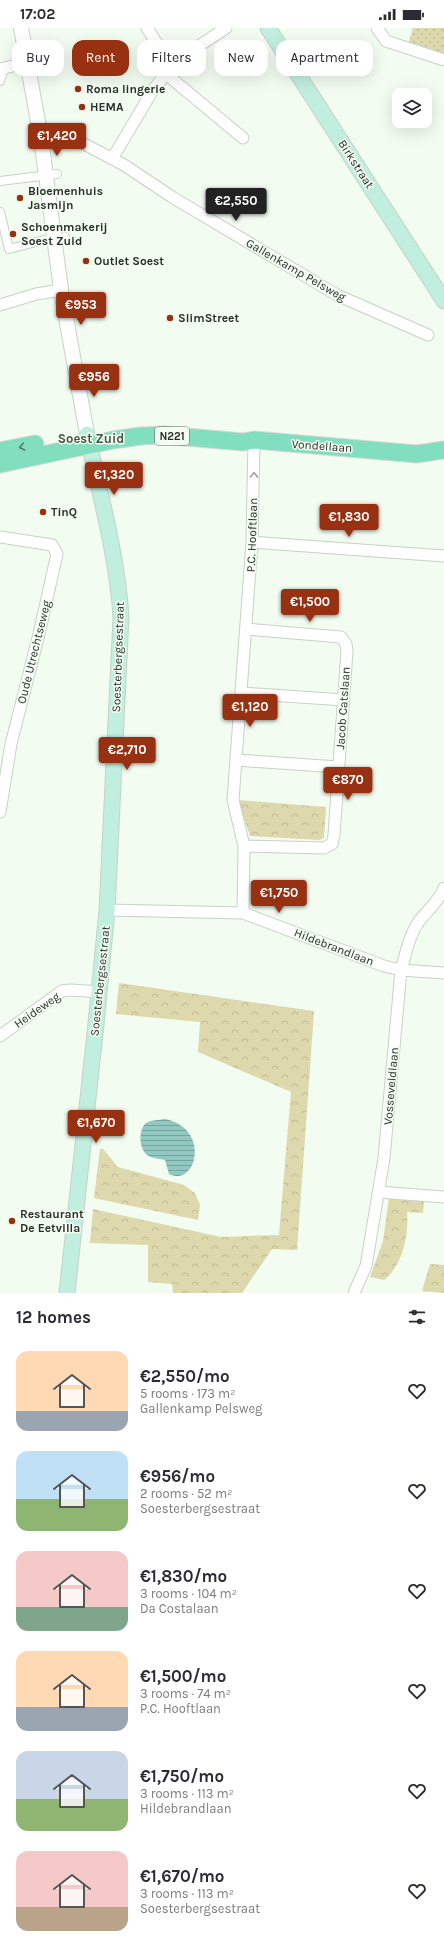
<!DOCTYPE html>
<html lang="en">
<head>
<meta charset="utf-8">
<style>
	:root { --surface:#fff; --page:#f2f2f3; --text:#2b2b33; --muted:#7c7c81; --accent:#983111 }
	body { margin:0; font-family:Karla,sans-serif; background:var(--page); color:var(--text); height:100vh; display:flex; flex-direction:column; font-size:15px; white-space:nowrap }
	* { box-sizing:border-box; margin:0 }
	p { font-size:13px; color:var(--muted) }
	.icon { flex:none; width:22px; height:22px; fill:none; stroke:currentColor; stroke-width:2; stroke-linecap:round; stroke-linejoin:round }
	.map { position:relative; height:1265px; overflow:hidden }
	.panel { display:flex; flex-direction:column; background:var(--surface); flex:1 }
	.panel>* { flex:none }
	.hud { position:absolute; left:12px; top:12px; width:420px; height:36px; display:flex; gap:8px }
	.controls { position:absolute; left:392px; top:60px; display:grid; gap:8px }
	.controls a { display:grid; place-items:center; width:40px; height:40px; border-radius:8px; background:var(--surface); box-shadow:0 4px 16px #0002; font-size:20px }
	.price { position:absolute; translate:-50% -34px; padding:0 9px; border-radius:4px; background:var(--accent); color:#fff; font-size:13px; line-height:26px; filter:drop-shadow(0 1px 2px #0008) }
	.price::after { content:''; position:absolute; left:50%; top:24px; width:12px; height:9px; margin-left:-6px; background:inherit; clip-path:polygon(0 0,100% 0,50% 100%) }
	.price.on { background:#222; color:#fff }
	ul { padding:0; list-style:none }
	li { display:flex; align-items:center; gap:12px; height:100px; padding:0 16px }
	li span { display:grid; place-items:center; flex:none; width:112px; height:80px; border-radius:12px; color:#555 }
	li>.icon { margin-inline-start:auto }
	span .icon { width:48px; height:48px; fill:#fffc; stroke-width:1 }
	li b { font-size:17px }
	h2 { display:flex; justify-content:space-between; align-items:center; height:48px; padding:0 16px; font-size:17px }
	.chip { padding:0 14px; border-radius:12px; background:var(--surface); box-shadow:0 4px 16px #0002; font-size:14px; line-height:36px }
	.chip.on { background:var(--accent); color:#fff }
	.status { display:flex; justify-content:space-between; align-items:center; height:28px; padding:0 20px; background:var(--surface); direction:ltr }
	.status svg { height:11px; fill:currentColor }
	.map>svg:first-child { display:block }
	.forest { fill:url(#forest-crowns) }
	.park { fill:url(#park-dots) }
	.water { fill:url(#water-rules) }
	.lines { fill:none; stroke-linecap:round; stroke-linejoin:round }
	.pedestrian-casing { stroke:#c8d1c7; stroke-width:10 }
	.minor-casing { stroke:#c8d1c7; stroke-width:13 }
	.tertiary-casing { stroke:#c8d1c7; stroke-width:16 }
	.secondary-casing { stroke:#c8d1c7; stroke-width:17 }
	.primary-casing { stroke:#d9d9d8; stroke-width:19 }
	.pedestrian { stroke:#fff; stroke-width:8 }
	.minor { stroke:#fff; stroke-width:11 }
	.tertiary { stroke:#fff; stroke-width:14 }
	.secondary { stroke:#c0eedf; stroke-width:15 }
	.primary { stroke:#81debe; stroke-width:17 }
	.oneway { stroke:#517d6c }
	.oneway2 { stroke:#9fa09f }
	.poi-dot { fill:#983111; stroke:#f2fcf1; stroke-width:1.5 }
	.labels { text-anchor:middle; stroke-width:3; stroke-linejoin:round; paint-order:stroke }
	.shield { fill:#f2fcf1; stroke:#666b65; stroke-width:1 }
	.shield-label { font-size:11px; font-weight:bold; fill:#2a2d29 }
	.poi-label { font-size:12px; font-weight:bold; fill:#2a2d29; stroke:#f2fcf1; text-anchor:start }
	.street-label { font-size:12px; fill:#2a2d29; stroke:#f2fcf1 }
	.neighbourhood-label { font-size:13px; font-weight:bold; fill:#495148; stroke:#f2fcf1 }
</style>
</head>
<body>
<div class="status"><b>17:02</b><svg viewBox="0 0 49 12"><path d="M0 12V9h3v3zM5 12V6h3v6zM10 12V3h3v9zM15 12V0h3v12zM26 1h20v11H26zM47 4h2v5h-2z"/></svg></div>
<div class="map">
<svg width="444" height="1265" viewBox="0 0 444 1265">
	<defs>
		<pattern id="forest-crowns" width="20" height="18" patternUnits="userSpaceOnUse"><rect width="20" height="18" fill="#ded8ad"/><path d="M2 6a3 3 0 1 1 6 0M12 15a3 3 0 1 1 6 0" fill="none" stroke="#bfba95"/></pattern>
		<pattern id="park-dots" width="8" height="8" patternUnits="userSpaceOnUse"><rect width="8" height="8" fill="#ded8ad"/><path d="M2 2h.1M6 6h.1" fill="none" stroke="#bfba95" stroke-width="1.8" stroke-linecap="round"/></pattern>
		<pattern id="water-rules" width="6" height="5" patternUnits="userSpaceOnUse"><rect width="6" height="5" fill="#91c8c1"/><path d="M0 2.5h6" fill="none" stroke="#77a39d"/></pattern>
	</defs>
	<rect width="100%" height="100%" fill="#f2fcf1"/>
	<!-- forest -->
	<path class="forest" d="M 238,772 L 326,779 L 324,810 L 319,812 L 250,808 Z
		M 119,955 L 314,983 L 297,1222 L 272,1221 L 242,1265 L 173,1265 L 172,1256 L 148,1254 L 148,1217 L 90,1215 L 93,1181 L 221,1209 L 279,1207 L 291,1064 L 198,1024 L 200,994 L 116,986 Z
		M 100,1121 L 103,1121 L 118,1139 L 184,1157 L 195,1165 L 200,1177 L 198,1192 L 94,1170 Z
		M 389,1170 L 424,1173 L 423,1185 L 407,1184 C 409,1207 403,1237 384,1252 L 370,1249 L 383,1213 Z
		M 430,1236 L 444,1237 L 444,1265 L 422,1263 Z"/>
	<!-- park -->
	<path class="park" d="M 413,0 L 444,0 L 444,29 L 407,20 Z"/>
	<!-- water -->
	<path class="water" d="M 165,1091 C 211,1100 197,1160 169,1146 L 165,1132 C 160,1131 151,1130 147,1127 C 139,1120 138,1102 146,1095 C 151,1092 159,1092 165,1091 Z"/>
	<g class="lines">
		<defs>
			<path id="pedestrian" d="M 0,53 L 4,40
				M 0,153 L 57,146
				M 0,184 L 9,221 L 44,212 L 65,209"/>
			<path id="minor" d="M 147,0 L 172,39
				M 377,0 L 386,13 L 444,32
				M 0,41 L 26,35
				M 166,46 L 243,110
				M 41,110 L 67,108 L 73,110 L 124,137 L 172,169 L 337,267 L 428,307
				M 112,131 L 153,62 L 176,33 L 226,0
				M 0,277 L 36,266 L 61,262
				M 0,509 L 52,517 L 57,526 L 39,606 L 11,716 L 0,784
				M 252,514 L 444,528
				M 241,665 L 344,672
				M 236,732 L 338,739
				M 244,818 L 324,820 L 332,816 L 334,807 L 347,623 L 346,616 L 341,609 L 246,601
				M 107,882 L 243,885 L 384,938 L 401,942 L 444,945
				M 243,885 L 244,818 L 233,772 L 252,514 L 254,412
				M 0,1008 L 62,963 L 71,962 L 100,964
				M 379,1164 L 444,1169
				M 354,1265 L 366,1238 L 384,1130 L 401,942 C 406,925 409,907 420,892 C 428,882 439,873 444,860"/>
			<path id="tertiary" d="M 21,0 L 41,110 L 61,262 L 87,406"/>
			<path id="secondary" d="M 268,0 L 444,273
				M 67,1265 L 96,996 L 107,882 L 121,589 C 117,527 100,467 87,406"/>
			<path id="primary" d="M 0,423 L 35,416
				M 0,436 L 113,412 L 141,408 L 164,407 L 243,414 L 254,412 L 417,426 L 444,422"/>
		</defs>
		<!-- pedestrian casing -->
		<use href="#pedestrian" class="pedestrian-casing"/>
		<!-- minor casing -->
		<use href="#minor" class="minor-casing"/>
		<!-- tertiary casing -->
		<use href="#tertiary" class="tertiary-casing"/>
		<!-- secondary casing -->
		<use href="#secondary" class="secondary-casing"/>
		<!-- primary casing -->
		<use href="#primary" class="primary-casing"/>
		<!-- pedestrian -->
		<use href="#pedestrian" class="pedestrian"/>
		<!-- minor -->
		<use href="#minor" class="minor"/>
		<!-- tertiary -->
		<use href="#tertiary" class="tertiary"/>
		<!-- secondary -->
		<use href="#secondary" class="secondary"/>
		<!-- primary -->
		<use href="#primary" class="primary"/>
	</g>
	<!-- one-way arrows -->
	<defs><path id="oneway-chevron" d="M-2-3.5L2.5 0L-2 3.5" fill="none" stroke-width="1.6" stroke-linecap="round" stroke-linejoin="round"/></defs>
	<use class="oneway" href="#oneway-chevron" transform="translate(22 419) rotate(168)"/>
	<use class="oneway2" href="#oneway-chevron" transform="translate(254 447) rotate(-89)"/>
	<!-- markers -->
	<g class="poi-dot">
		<circle cx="78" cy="61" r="4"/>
		<circle cx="82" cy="79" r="4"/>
		<circle cx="20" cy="170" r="4"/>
		<circle cx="13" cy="206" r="4"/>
		<circle cx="86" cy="233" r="4"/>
		<circle cx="170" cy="290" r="4"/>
		<circle cx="43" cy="484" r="4"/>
		<circle cx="12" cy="1193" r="4"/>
	</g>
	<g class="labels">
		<!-- shield labels -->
		<rect class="shield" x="155" y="399" width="34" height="18" rx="3"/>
		<g class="shield-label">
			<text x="172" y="412">N221</text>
		</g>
		<!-- poi labels -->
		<g class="poi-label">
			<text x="86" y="65">Roma lingerie</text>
			<text x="90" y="83">HEMA</text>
			<text x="28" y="167">Bloemenhuis<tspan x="28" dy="14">Jasmijn</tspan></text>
			<text x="21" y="203">Schoenmakerij<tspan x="21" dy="14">Soest Zuid</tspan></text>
			<text x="94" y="237">Outlet Soest</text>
			<text x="178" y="294">SlimStreet</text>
			<text x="51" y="488">TinQ</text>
			<text x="20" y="1190">Restaurant<tspan x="20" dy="14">De Eetvilla</tspan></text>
		</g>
		<!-- street labels -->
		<g class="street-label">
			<text transform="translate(356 136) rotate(57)" y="4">Birkstraat</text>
			<text transform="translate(296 242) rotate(30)" y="4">Gallenkamp Pelsweg</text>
			<text transform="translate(322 418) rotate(4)" y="4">Vondellaan</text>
			<text transform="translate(252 507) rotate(-88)" y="4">P.C. Hooftlaan</text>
			<text transform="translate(34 624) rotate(-76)" y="4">Oude Utrechtseweg</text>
			<text transform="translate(118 629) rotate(-88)" y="4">Soesterbergsestraat</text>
			<text transform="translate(343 680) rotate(-86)" y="4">Jacob Catslaan</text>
			<text transform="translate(334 919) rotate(21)" y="4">Hildebrandlaan</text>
			<text transform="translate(100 953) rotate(-84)" y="4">Soesterbergsestraat</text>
			<text transform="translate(37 982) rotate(-35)" y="4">Heideweg</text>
			<text transform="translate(391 1058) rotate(-85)" y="4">Vosseveldlaan</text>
		</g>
		<!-- neighbourhood labels -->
		<g class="neighbourhood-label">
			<text x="91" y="415">Soest Zuid</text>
		</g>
	</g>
</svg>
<div class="controls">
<a><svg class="icon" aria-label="layers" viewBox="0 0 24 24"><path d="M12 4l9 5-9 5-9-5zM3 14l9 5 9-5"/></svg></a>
</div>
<b class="price" style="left:57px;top:129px">€1,420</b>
<b class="price on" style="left:236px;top:194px">€2,550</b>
<b class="price" style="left:81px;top:298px">€953</b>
<b class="price" style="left:94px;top:370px">€956</b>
<b class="price" style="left:114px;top:468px">€1,320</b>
<b class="price" style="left:349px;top:510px">€1,830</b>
<b class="price" style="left:310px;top:595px">€1,500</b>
<b class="price" style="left:250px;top:700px">€1,120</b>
<b class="price" style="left:127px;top:743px">€2,710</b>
<b class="price" style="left:348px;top:773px">€870</b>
<b class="price" style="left:279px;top:886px">€1,750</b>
<b class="price" style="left:96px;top:1116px">€1,670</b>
<div class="hud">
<a class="chip">Buy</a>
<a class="chip on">Rent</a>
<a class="chip">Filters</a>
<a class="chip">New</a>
<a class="chip">Apartment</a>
</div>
</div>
<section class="panel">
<h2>12 homes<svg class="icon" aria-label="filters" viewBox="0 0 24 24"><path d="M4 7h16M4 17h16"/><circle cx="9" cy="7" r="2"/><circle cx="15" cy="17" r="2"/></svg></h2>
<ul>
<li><span style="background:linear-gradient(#ffd9b3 75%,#9aa5b1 0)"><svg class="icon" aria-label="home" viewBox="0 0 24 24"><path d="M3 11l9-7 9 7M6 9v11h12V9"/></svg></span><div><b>€2,550/mo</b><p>5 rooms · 173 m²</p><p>Gallenkamp Pelsweg</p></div><svg class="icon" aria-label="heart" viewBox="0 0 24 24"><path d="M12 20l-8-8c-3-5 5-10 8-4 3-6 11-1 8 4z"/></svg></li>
<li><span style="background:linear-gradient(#bfe0f5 60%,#8fb573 0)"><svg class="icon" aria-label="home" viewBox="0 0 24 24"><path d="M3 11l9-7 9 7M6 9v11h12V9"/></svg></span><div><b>€956/mo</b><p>2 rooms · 52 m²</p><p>Soesterbergsestraat</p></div><svg class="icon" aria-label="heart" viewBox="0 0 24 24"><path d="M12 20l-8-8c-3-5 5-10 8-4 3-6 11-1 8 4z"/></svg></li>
<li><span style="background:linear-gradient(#f6c9c9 70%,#7fa58c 0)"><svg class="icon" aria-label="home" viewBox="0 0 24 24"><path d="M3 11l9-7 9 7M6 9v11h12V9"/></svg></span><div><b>€1,830/mo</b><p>3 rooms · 104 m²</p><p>Da Costalaan</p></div><svg class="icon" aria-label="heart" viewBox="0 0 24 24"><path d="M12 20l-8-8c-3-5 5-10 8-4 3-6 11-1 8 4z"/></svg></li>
<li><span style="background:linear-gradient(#ffd9b3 70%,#9aa5b1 0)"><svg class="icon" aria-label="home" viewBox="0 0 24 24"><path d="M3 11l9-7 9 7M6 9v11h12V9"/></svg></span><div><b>€1,500/mo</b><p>3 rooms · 74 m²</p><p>P.C. Hooftlaan</p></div><svg class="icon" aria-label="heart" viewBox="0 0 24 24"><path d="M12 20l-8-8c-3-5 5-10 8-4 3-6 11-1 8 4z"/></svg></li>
<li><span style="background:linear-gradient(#c9d6e8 60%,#8fb573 0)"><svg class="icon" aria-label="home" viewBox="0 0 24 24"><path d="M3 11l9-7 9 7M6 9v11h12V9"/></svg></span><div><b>€1,750/mo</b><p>3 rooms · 113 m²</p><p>Hildebrandlaan</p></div><svg class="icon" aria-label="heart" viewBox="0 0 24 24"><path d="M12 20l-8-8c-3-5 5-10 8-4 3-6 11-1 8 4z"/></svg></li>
<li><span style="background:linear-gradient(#f6c9c9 70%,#b9a48a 0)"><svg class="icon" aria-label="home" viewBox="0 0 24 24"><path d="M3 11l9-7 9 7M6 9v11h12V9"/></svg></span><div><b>€1,670/mo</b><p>3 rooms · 113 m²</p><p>Soesterbergsestraat</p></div><svg class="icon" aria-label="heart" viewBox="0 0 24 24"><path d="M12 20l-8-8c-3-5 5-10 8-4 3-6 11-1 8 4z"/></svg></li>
</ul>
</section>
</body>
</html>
